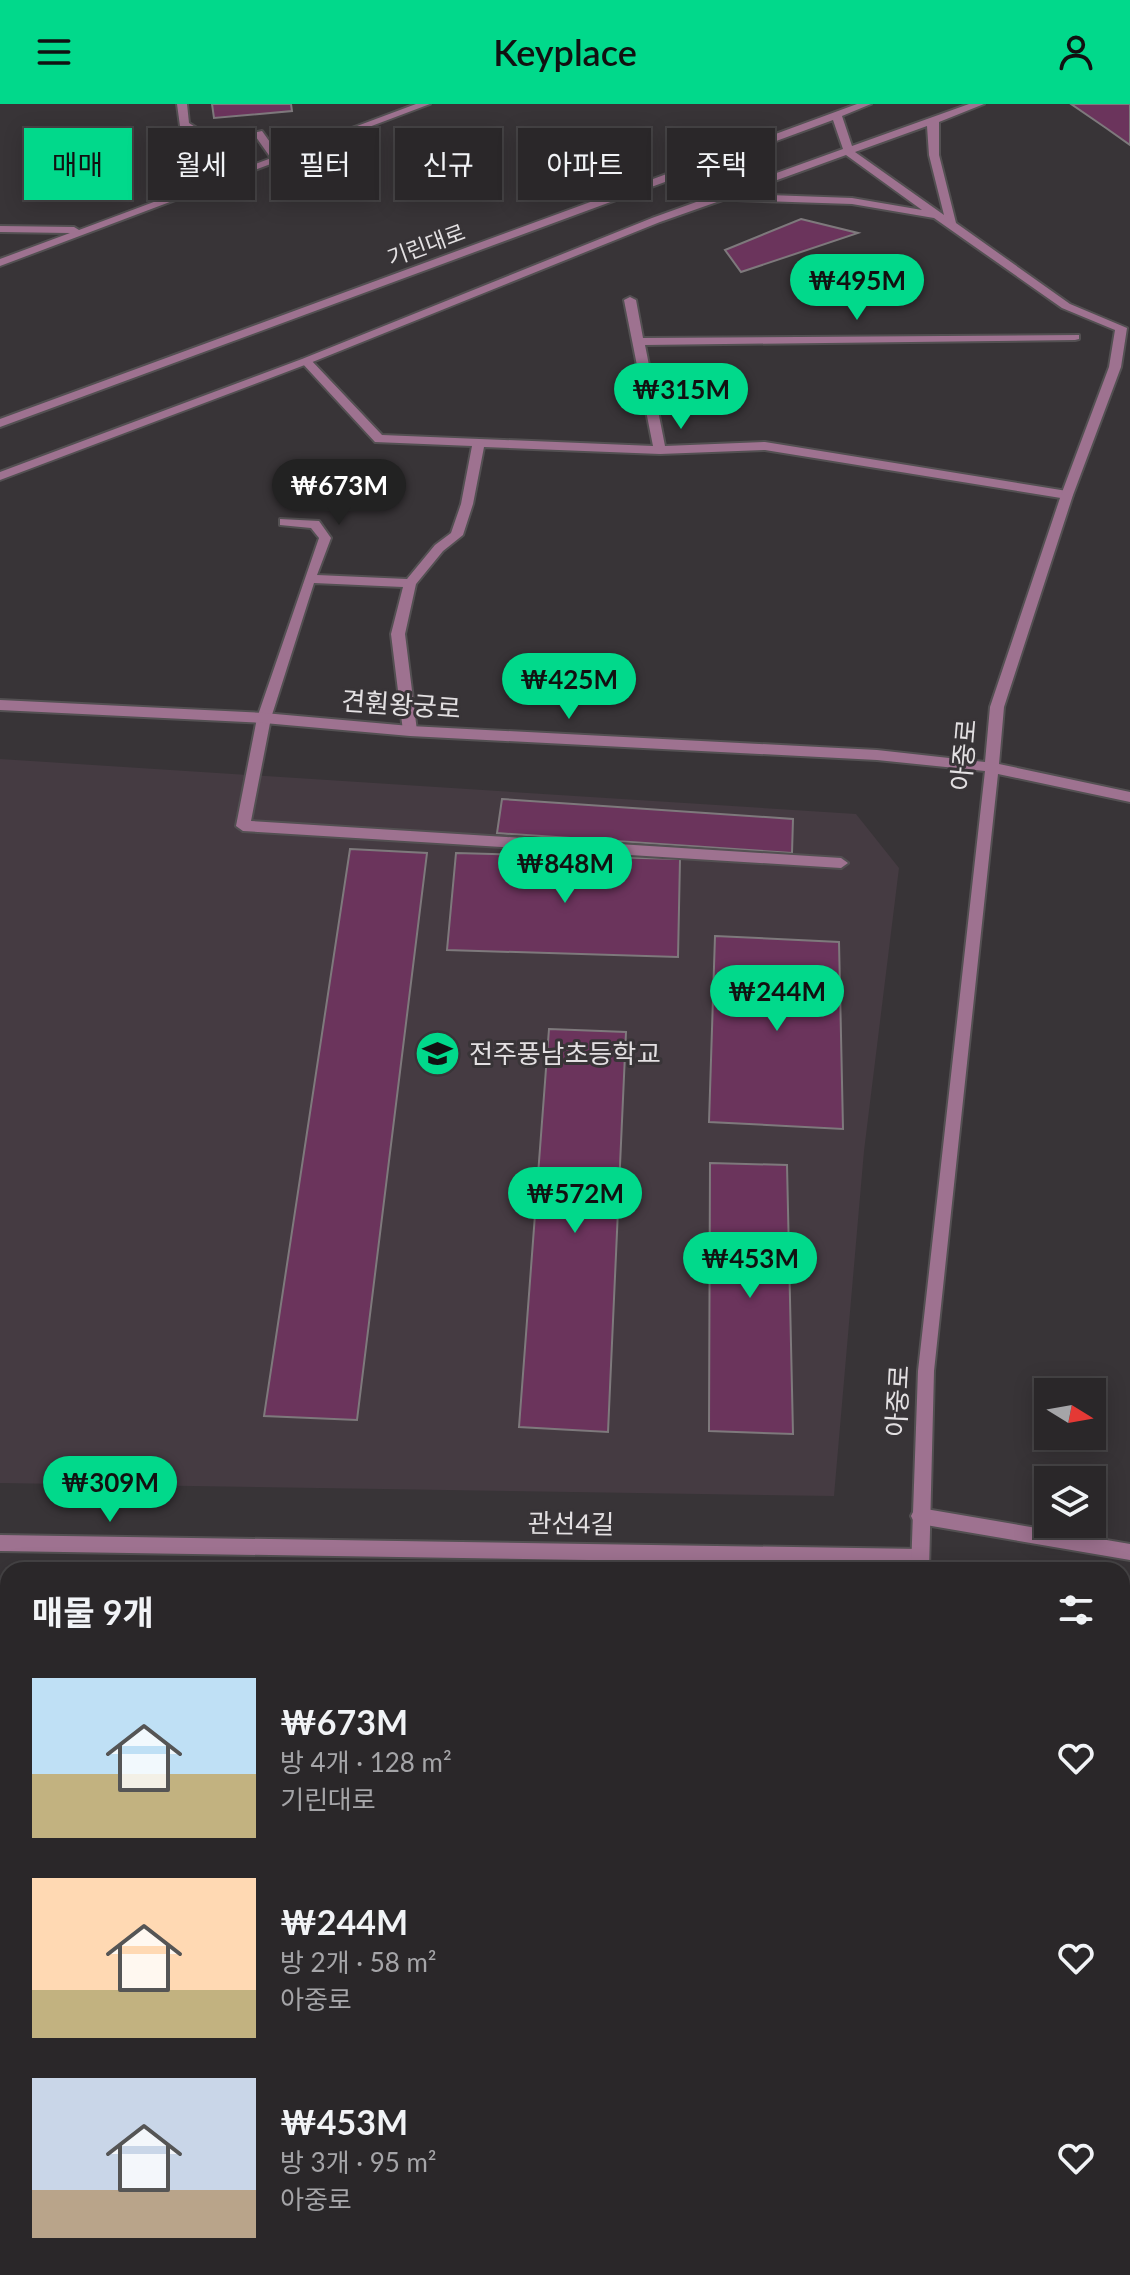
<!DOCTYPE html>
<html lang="ko">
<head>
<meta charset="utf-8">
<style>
	:root { --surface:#2a2729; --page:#363335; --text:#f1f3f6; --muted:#a5a5a8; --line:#464446; --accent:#01d98b }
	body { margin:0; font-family:Lato,"Noto Sans KR",sans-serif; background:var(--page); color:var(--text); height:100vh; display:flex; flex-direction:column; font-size:30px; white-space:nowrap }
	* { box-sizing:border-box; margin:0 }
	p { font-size:26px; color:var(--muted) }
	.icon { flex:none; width:44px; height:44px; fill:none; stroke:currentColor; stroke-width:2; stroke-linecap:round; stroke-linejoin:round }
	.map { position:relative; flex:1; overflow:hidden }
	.side { position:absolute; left:0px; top:1458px; width:1130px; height:714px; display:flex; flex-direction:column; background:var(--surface); border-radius:24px 24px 0 0; box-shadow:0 4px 20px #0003,0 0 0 2px var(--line) }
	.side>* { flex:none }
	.banner { position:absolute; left:24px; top:24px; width:1082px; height:72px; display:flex; gap:16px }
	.needle { width:52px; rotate:101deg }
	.fabs { position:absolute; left:1034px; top:1274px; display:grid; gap:16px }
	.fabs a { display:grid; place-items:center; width:72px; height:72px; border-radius:0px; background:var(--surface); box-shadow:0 4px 20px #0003,0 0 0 2px var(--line); font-size:40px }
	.price { position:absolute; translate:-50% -68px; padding:0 18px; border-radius:28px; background:var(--accent); color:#111; font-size:26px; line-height:52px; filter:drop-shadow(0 2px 4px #0008) }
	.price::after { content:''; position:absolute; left:50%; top:48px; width:24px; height:18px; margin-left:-12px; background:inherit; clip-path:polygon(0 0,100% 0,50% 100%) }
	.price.active { background:#222; color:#fff }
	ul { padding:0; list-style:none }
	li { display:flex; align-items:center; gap:24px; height:200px; padding:0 32px }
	li span { display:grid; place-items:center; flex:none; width:224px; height:160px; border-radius:0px; color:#555 }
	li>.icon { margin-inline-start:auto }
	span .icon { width:96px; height:96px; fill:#fffc; stroke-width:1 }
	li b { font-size:34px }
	h2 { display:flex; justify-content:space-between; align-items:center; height:96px; padding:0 32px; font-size:34px }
	.pill { padding:0 28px; border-radius:0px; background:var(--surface); box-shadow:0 4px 20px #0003,0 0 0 2px var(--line); font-size:28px; line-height:72px }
	.pill.active { background:var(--accent); color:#111 }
	header { display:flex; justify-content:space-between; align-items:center; height:104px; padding:0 32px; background:var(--accent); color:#111; font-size:36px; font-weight:600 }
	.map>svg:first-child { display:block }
	.built { fill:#453b42 }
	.building { fill:#6b345c; stroke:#7e797c; stroke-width:2 }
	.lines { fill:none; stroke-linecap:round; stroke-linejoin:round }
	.service-casing { stroke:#535052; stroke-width:4 }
	.minor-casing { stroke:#535052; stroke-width:4 }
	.tertiary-casing { stroke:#535052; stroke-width:4 }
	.service { fill:#9e7290; fill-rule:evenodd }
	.minor { fill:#9e7290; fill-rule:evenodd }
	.tertiary { fill:#9e7290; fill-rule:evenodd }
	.labels { text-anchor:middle; stroke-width:6; stroke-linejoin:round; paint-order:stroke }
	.far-street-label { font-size:22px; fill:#e3e0e2; stroke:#383437 }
	.street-label { font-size:26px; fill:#e3e0e2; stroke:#383437 }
	.poi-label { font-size:26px; fill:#e3e0e2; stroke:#383437; text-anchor:start }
</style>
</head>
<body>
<header><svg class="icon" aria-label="menu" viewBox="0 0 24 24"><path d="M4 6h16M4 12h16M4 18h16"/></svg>Keyplace<svg class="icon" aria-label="person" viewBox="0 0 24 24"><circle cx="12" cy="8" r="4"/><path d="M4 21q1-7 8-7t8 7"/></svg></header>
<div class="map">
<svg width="1130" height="2171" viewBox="0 0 1130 2171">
	<rect width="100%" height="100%" fill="#383437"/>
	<!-- built -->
	<path class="built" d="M 0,655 L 856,710 L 899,764 L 864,1047 L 834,1392 L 0,1379 Z"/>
	<!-- building -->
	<path class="building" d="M 212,0 L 291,0 L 292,7 L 214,14 Z
		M 1071,0 L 1130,0 L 1130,41 L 1106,24 Z
		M 801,115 L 858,129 L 741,168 L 725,146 Z
		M 502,695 L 793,715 L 792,749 L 497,729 Z
		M 350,745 L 427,749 L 357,1316 L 264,1312 Z
		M 456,749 L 680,755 L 678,853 L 447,846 Z
		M 715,832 L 839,838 L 843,1025 L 709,1018 Z
		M 549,925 L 626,928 L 608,1328 L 519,1323 Z
		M 710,1059 L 787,1061 L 793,1330 L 709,1327 Z
		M 1122,1631 L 1130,1633 L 1130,1719 L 1122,1717 Z"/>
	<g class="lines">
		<defs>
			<path id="service" d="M 177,0 L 187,0 L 189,19 L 217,37 L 262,27 L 282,55 L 273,57 L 256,33 L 211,43 L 180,22 Z
				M 264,609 L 271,614 L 251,717 L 841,754 L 848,759 L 841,764 L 243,727 L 236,722 L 257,614 Z
				M 920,1404 L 1130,1440 L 1130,1456 L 920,1420 L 914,1418 L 911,1412 L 914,1406 Z"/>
			<path id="minor" d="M 416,0 L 430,0 L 0,162 L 0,155 L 70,129 L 0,128 L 0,122 L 74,123 L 79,126 Z
				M 630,193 L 636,196 L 643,234 L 1079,231 L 1079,235 L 1075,236 L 645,241 L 665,342 L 765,338 L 1067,387 L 1073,391 L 1067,395 L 765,346 L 660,350 L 484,343 L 473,400 L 463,431 L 443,447 L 416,480 L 405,530 L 417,627 L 415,630 L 405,630 L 403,627 L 391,530 L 403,483 L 314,479 L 271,614 L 269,617 L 259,617 L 257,614 L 319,434 L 311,424 L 280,421 L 280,415 L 319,417 L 331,434 L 317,471 L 407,475 L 435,441 L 451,429 L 461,400 L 472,342 L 375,338 L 302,259 L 302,255 L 310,255 L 382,331 L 653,342 L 624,196 Z
				M 0,1431 L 920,1445 L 926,1447 L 929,1453 L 926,1459 L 920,1461 L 0,1447 Z
				M 0,1714 L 8,1714 L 8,1734 L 0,1734 Z
				M 0,2078 L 8,2079 L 8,2101 L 0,2100 Z
				M 513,2164 L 536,2164 L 533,2171 L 510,2171 Z"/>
			<path id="tertiary" d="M 857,0 L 871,0 L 842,12 L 852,42 L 969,0 L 984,0 L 939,18 L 939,51 L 956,119 L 1070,200 L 1127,224 L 1121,263 L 1073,391 L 1004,603 L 999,660 L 1130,688 L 1130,698 L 998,670 L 934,1267 L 929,1466 L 911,1466 L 918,1267 L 985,667 L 877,656 L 410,632 L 264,619 L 0,606 L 0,596 L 264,609 L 410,622 L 877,646 L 985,658 L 990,603 L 1061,391 L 1109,263 L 1115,226 L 1062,204 L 934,114 L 852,100 L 736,96 L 731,93 L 660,118 L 310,259 L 0,376 L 0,368 L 302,255 L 652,114 L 843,45 L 833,16 L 0,323 L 0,315 ZM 927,22 L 929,51 L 944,111 L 855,48 ZM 846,51 L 922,106 L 852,94 L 739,90 Z
				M 880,2164 L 902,2164 L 901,2171 L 879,2171 Z"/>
		</defs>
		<!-- service casing -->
		<use href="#service" class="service-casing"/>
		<!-- minor casing -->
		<use href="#minor" class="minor-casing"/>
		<!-- tertiary casing -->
		<use href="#tertiary" class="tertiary-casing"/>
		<!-- service -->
		<use href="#service" class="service"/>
		<!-- minor -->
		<use href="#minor" class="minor"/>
		<!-- tertiary -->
		<use href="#tertiary" class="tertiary"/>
	</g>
	<!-- icons -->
	<defs>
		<symbol id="school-disc" viewBox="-11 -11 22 22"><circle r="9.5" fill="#01d98b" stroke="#383437"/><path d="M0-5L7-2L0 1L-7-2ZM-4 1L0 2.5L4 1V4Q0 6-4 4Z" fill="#111"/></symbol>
	</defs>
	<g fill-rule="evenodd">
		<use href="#school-disc" x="412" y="924" width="51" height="51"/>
	</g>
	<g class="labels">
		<!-- far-street labels -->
		<g class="far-street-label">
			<text transform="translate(426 141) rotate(-20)" y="8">기린대로</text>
		</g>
		<!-- street labels -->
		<g class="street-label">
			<text transform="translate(401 601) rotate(4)" y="9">견훤왕궁로</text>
			<text transform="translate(964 651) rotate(-85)" y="9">아중로</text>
			<text transform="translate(898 1297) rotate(-87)" y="9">아중로</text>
			<text transform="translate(571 1420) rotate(1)" y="9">관선4길</text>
		</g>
		<!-- poi labels -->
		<g class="poi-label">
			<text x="469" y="959">전주풍남초등학교</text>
		</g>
	</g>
</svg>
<div class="fabs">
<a><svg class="needle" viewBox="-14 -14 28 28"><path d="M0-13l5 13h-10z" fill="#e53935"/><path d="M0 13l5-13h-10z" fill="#a5a5a8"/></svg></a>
<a><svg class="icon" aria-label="layers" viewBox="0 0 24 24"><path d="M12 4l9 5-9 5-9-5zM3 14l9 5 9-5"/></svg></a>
</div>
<b class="price" style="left:857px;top:218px">₩495M</b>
<b class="price" style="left:681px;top:327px">₩315M</b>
<b class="price active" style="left:339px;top:423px">₩673M</b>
<b class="price" style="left:569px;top:617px">₩425M</b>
<b class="price" style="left:565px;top:801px">₩848M</b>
<b class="price" style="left:777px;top:929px">₩244M</b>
<b class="price" style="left:575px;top:1131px">₩572M</b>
<b class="price" style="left:750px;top:1196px">₩453M</b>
<b class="price" style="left:110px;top:1420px">₩309M</b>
<div class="banner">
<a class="pill active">매매</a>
<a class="pill">월세</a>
<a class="pill">필터</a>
<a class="pill">신규</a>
<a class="pill">아파트</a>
<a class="pill">주택</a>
</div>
<section class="side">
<h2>매물 9개<svg class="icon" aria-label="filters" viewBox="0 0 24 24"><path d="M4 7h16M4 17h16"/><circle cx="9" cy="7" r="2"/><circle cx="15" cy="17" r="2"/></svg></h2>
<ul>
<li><span style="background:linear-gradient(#bfe0f5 60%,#c2b280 0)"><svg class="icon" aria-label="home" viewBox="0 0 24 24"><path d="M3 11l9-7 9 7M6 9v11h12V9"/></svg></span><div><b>₩673M</b><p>방 4개 · 128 m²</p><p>기린대로</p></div><svg class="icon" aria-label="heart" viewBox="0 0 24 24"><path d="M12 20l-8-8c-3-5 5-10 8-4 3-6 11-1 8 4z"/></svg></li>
<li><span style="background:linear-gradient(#ffd9b3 70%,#c2b280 0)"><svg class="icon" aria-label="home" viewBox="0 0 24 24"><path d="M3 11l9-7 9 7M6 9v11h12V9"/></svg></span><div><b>₩244M</b><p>방 2개 · 58 m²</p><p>아중로</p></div><svg class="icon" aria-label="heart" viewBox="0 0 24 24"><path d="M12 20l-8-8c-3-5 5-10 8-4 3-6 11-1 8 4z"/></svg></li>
<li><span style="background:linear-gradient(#c9d6e8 70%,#b9a48a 0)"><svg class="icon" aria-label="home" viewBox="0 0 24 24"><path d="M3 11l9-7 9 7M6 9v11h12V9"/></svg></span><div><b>₩453M</b><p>방 3개 · 95 m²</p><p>아중로</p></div><svg class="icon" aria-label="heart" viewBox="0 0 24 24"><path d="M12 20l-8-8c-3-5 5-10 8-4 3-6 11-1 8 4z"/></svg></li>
</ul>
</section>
</div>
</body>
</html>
